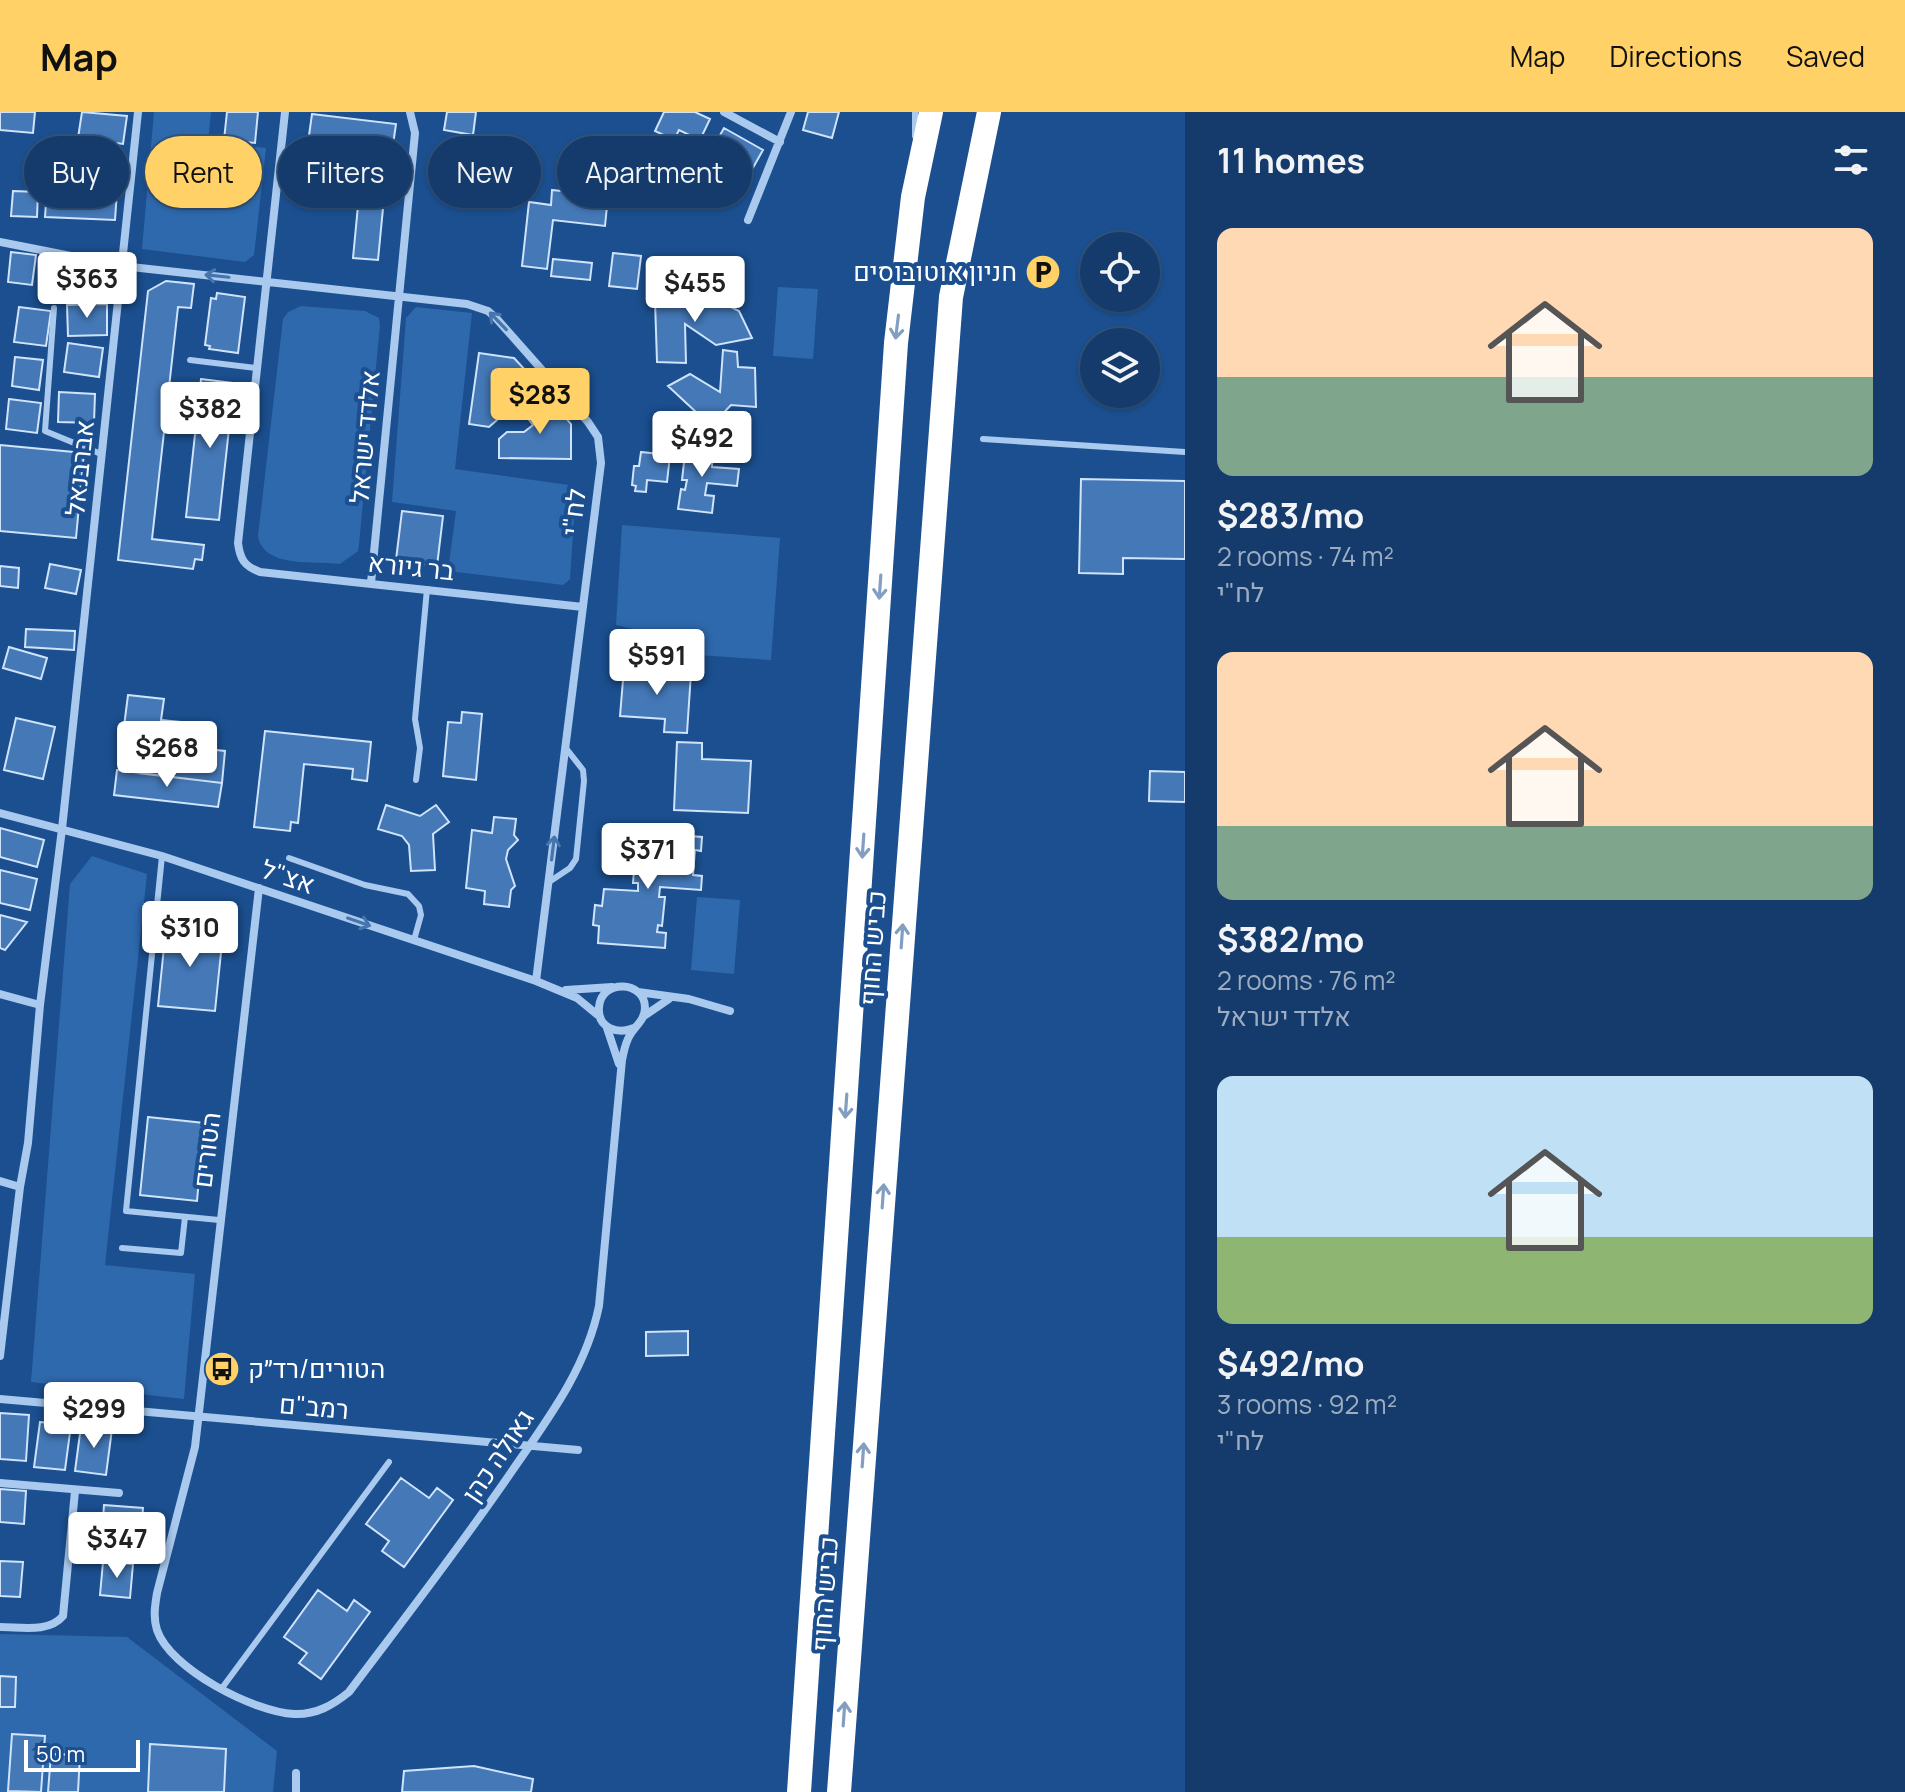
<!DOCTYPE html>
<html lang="en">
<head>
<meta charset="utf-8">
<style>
	:root { --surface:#143b6b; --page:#214673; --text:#f1f3f6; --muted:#9dadc1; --line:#33557e; --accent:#ffd166 }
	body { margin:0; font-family:Manrope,Heebo,sans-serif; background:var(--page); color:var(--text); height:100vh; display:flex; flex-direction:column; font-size:30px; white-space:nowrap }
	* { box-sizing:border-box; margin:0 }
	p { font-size:26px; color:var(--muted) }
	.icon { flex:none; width:44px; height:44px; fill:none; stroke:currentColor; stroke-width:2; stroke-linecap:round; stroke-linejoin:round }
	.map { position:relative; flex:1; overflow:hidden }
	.details { display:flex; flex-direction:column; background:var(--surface); width:720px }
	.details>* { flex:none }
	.hud { position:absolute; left:24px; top:24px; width:760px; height:72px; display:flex; gap:16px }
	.buttons { position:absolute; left:1080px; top:120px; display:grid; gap:16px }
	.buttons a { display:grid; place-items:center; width:80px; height:80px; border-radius:50%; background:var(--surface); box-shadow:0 2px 6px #0004,0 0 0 2px var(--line); font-size:40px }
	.scale { position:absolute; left:24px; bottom:20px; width:116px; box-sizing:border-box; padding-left:8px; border:4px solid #fff; border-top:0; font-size:22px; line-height:28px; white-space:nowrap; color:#fff; -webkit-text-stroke:6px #1b4f8f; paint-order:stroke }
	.price { position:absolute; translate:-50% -68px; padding:0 18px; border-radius:8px; background:#fff; color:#222; font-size:26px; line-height:52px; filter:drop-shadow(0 2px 4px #0008) }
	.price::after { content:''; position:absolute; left:50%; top:48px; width:24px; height:18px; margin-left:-12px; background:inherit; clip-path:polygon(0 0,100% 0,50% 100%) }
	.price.current { background:var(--accent); color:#111 }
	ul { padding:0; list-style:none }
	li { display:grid; align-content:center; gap:16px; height:424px; padding:0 32px }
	li span { display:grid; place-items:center; height:248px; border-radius:16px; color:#555 }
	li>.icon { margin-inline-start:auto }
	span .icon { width:144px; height:144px; fill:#fffc; stroke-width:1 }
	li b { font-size:34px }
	h2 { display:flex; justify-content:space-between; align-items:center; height:96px; padding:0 32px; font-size:34px }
	.tag { padding:0 28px; border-radius:36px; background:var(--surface); box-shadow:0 2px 6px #0004,0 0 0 2px var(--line); font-size:28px; line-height:72px }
	.tag.current { background:var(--accent); color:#111 }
	header { display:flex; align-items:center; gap:48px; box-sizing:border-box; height:112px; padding:0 40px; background:var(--accent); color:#111 }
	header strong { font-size:38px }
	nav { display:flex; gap:44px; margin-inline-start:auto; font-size:28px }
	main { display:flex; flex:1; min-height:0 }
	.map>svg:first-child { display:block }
	.green { fill:#2e69ad }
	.building { fill:#4478b7; stroke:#cfe3fa; stroke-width:2 }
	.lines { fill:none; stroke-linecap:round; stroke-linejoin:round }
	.service { stroke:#a9c9ee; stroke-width:6 }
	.minor { stroke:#a9c9ee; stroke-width:8 }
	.motorway { stroke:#fff; stroke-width:24 }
	.oneway { stroke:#4674ac }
	.oneway2 { stroke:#829ec1 }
	.labels { text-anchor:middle; stroke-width:8; stroke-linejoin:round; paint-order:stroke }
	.poi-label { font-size:26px; fill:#fff; stroke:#1b4f8f; text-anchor:end }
	.street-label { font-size:26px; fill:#fff; stroke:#1b4f8f }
</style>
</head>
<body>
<header>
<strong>Map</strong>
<nav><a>Map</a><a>Directions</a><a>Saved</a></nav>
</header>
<main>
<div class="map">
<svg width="1185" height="1680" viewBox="0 0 1185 1680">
	<rect width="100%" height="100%" fill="#1b4f8f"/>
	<!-- green -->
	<path class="green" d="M 154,0 L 211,0 L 208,30 L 266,36 L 254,143 L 245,150 L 142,137 Z
		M 778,175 L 818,177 L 813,247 L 773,244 Z
		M 301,194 L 365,199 L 379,206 L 380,213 L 359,432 L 358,439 L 340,452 C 314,449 263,456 258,424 L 283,207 L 288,200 Z
		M 416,195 L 472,201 L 455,357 L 576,374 L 570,467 L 563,473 L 448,459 L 456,399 L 392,390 L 406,206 Z
		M 622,413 L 780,426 L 771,548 L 668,541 L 646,520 L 616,513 Z
		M 92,744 L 147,762 L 105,1153 L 195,1162 L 184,1287 L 31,1270 L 70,772 Z
		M 697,785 L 740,788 L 734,862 L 691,858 Z
		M 0,1522 L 127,1525 L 277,1639 L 273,1680 L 0,1680 Z"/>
	<!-- building -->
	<path class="building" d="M 0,0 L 35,0 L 33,21 L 0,18 Z
		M 82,0 L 127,4 L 123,32 L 78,26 Z
		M 227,0 L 258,0 L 255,31 L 224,28 Z
		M 447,0 L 476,0 L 473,23 L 444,18 Z
		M 664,0 L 695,0 L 710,7 L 700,28 L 679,18 L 674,28 L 655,19 Z
		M 808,0 L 839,0 L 832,26 L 803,18 Z
		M 312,2 L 396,12 L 390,54 L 367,51 L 370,33 L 338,30 L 336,49 L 306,45 Z
		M 724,16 L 763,38 L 745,70 L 706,48 Z
		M 47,76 L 117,79 L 115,108 L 45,105 Z
		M 552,78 L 608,84 L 605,114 L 553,108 L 547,157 L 522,154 L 529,90 L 551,93 Z
		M 13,79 L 38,80 L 37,105 L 11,104 Z
		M 359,83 L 384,86 L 378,148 L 353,146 Z
		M 11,140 L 36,143 L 32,173 L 8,170 Z
		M 613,141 L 641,144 L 637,177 L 609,174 Z
		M 48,143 L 72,146 L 67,181 L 43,177 Z
		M 553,147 L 592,151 L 590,168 L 551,164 Z
		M 79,152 L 112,155 L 109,185 L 76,182 Z
		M 166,169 L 194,172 L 191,196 L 178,195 L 152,427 L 204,433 L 202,448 L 195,447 L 193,457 L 118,448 L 148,179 Z
		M 693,176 L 739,199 L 752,226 L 716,233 L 685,212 L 686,251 L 657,250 L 655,189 L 677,190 Z
		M 217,181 L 245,185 L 238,241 L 209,237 L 210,234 L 205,233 L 211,186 L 216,187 Z
		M 107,192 L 107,223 L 68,224 L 67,193 Z
		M 19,195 L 51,199 L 46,234 L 14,230 Z
		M 68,231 L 103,236 L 99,265 L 64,260 Z
		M 723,238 L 737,240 L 738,255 L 755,256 L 756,295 L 731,293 L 711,314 L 668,274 L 690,262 L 720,280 Z
		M 479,241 L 514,246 L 539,273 L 516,293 L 508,283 L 499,292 L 497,308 L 489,315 L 469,312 Z
		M 15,245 L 43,248 L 39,278 L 12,274 Z
		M 201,267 L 234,271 L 219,408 L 186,405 Z
		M 59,280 L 95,282 L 94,311 L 58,310 Z
		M 547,284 L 571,312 L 571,347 L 499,346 L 499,327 L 507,320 L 524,320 L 533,313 L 525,303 Z
		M 9,287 L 41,291 L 37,321 L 6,317 Z
		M 0,333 L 84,341 L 76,426 L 0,419 Z
		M 686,333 L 713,336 L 712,355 L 739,357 L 737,374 L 707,371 L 705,383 L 714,384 L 712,401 L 678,397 L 681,377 L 685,378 L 687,368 L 682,368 Z
		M 641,340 L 670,343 L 667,370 L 647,368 L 646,380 L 635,379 L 636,374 L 632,373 L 634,354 L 639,354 Z
		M 1081,367 L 1185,369 L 1185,447 L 1123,446 L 1123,462 L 1079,461 Z
		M 402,399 L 443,404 L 437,454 L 396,448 Z
		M 50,452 L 81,458 L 76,482 L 45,476 Z
		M 0,454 L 19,456 L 18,476 L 0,474 Z
		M 26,517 L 75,519 L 74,538 L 25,535 Z
		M 9,535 L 47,546 L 41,567 L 3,556 Z
		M 624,556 L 691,561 L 687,621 L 664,620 L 665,607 L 620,604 Z
		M 128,583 L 164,587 L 161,608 L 210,613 L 207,637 L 225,639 L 222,671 L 138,661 L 142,624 L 123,622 Z
		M 462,600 L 482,602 L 476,668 L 443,664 L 448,610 L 461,611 Z
		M 16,606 L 55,615 L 43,667 L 4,658 Z
		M 265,619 L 371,630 L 367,669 L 352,667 L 353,657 L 304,652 L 298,711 L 291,710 L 290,719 L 254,715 Z
		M 677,630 L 702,631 L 702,647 L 751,649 L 748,701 L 674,698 Z
		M 117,658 L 222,671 L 218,695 L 114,683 Z
		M 1150,659 L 1185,660 L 1185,690 L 1149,689 Z
		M 386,693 L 420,704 L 436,693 L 449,710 L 433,722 L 435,758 L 411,759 L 409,733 L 402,724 L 378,717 Z
		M 494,705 L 516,707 L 514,723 L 518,728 L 508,738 L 506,747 L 515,774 L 511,778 L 509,795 L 484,792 L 485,779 L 466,776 L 472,718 L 492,721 Z
		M 0,716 L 44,728 L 37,755 L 0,745 Z
		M 637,720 L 702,725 L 701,739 L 695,738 L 693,763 L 702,764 L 701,778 L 660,775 L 659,785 L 665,785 L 662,814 L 658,813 L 657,820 L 666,821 L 665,836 L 598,831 L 599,814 L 593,813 L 595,793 L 602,794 L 604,777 L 638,779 L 638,771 L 633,771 Z
		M 0,758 L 37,767 L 30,798 L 0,791 Z
		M 0,803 L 27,810 L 5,838 L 0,836 Z
		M 166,815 L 223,821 L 215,899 L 158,894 Z
		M 148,1005 L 204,1011 L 197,1089 L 140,1083 Z
		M 688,1219 L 688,1243 L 646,1244 L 646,1220 Z
		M 0,1301 L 29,1303 L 26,1349 L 0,1347 Z
		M 40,1310 L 71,1313 L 65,1358 L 34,1355 Z
		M 81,1314 L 112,1317 L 106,1363 L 75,1359 Z
		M 401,1366 L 429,1386 L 437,1376 L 453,1388 L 404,1455 L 382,1439 L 389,1429 L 366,1412 Z
		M 0,1377 L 26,1379 L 24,1412 L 0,1410 Z
		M 104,1393 L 143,1396 L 140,1437 L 101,1435 Z
		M 0,1449 L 23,1450 L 20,1485 L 0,1484 Z
		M 103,1450 L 133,1452 L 130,1486 L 100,1483 Z
		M 318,1478 L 347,1499 L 354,1488 L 370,1500 L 321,1567 L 299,1551 L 307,1541 L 284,1525 Z
		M 0,1564 L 16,1565 L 15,1595 L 0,1595 Z
		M 12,1622 L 45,1624 L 41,1680 L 8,1679 Z
		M 150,1632 L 226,1637 L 224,1680 L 148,1680 Z
		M 51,1642 L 80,1643 L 78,1680 L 48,1680 Z
		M 474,1654 L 533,1667 L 531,1680 L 402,1680 L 404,1659 Z"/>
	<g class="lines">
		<!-- service -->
		<path class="service" d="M 915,24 L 915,0
			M 54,196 L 45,319 L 101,342
			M 190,248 L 256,256
			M 983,327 L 1185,340
			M 416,668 L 420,636 L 415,607 L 427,477
			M 162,744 L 126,1099 L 219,1108
			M 289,746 L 365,773 L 408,782 L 419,794 L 421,803 L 414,828
			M 549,770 L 570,756 L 576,747 L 584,669 L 583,658 L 565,635
			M 122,1136 L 181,1141 L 185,1105
			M 222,1576 L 389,1350"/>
		<!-- minor -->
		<path class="minor" d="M 285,0 L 238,431 C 240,447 244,454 260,460 L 583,495
			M 724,0 L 780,30
			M 748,108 L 791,0
			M 0,130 L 122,154 L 467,192 L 488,199 L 496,206 L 588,310 L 598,325 L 601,351 L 536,869
			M 371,471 L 415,21 L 410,0
			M 0,701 L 162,744 L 536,869 L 577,886 L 599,904
			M 259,776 L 195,1335 L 157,1481 C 155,1493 153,1506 157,1518 C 170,1557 254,1600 294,1602 C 316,1603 333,1593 349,1580 C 404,1507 460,1435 512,1359 C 548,1307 586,1257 599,1194 L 622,948 C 624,939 625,931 630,923 C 635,914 645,908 645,896 C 645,868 601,867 599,895 C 597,916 618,923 634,916
			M 566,878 L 612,875
			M 638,880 L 689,887 L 730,899
			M 0,882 L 40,893
			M 644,904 L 669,887
			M 607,916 L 619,952
			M 0,1069 L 20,1075
			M 0,1244 L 20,1075 L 28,1031 L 40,893 L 62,717 L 138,0
			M 0,1287 L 578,1338
			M 0,1371 L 119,1381
			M 0,1515 C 21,1515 49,1521 63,1504 L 75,1379
			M 296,1680 L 296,1661"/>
		<!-- motorway -->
		<path class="motorway" d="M 799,1680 L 896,231 L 913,85 L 931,0
			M 839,1680 L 951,185 L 989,0"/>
	</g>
	<!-- one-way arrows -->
	<defs><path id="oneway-shaft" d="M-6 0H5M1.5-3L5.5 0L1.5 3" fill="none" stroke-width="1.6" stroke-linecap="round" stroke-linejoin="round" transform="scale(2)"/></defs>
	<g class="oneway">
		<use href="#oneway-shaft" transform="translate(217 164) rotate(-174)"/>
		<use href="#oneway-shaft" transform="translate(498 209) rotate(-134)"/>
		<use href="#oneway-shaft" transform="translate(553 736) rotate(-83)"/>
		<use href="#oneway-shaft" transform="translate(359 810) rotate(19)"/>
	</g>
	<g class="oneway2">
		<use href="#oneway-shaft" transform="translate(897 215) rotate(97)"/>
		<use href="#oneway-shaft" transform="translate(880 475) rotate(94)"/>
		<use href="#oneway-shaft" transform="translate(863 734) rotate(94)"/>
		<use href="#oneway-shaft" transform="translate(902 824) rotate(-86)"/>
		<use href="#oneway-shaft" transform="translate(846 994) rotate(94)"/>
		<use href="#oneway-shaft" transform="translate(883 1084) rotate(-86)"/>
		<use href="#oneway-shaft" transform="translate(863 1343) rotate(-86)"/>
		<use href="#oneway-shaft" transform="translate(844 1602) rotate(-86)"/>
	</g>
	<!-- icons -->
	<defs>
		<symbol id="parking-disc" viewBox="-11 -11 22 22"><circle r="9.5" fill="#ffd166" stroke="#1b4f8f"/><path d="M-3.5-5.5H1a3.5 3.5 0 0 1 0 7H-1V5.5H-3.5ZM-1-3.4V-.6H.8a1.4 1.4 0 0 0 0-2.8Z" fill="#111"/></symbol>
		<symbol id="bus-disc" viewBox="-11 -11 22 22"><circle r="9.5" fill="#ffd166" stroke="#1b4f8f"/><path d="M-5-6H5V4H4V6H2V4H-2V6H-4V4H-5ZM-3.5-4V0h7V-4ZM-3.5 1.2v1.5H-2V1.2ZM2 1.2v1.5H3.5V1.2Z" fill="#111"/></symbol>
	</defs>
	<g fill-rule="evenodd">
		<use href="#parking-disc" x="1023" y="140" width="40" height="40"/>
		<use href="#bus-disc" x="202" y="1237" width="40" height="40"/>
	</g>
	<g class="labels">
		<!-- poi labels -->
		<g class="poi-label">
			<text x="1017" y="169">חניון אוטובוסים</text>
			<text x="248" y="1266" text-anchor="start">הטורים/רד״ק</text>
		</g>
		<!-- street labels -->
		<g class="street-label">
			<text transform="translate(365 325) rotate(-85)" y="9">אלדד ישראל</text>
			<text transform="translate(80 356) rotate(-84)" y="9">אברבנאל</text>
			<text transform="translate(574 400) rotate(-83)" y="9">לח"י</text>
			<text transform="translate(411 455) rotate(6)" y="9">בר גיורא</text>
			<text transform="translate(288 765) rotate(19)" y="9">אצ"ל</text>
			<text transform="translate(873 836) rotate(-86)" y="9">כביש החוף</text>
			<text transform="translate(207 1038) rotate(-83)" y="9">הטורים</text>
			<text transform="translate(314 1295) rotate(5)" y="9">רמב"ם</text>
			<text transform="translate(498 1344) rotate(-56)" y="9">גאולה כהן</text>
			<text transform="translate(825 1482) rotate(-86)" y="9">כביש החוף</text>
		</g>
	</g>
</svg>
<div class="buttons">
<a><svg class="icon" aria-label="locate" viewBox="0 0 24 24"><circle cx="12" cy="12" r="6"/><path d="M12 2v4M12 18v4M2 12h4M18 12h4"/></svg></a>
<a><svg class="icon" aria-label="layers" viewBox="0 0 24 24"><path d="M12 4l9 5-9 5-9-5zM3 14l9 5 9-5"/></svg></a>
</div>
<div class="scale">50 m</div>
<b class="price" style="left:87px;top:208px">$363</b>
<b class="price" style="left:695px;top:212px">$455</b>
<b class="price current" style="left:540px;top:324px">$283</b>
<b class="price" style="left:210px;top:338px">$382</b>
<b class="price" style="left:702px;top:367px">$492</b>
<b class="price" style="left:657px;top:585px">$591</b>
<b class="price" style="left:167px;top:677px">$268</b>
<b class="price" style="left:648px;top:779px">$371</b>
<b class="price" style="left:190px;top:857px">$310</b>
<b class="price" style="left:94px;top:1338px">$299</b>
<b class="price" style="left:117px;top:1468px">$347</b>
<div class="hud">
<a class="tag">Buy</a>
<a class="tag current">Rent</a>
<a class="tag">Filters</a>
<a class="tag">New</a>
<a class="tag">Apartment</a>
</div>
</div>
<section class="details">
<h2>11 homes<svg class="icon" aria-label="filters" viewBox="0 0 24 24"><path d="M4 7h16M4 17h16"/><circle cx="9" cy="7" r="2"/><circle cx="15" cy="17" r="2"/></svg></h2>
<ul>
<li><span style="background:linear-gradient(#ffd9b3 60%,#7fa58c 0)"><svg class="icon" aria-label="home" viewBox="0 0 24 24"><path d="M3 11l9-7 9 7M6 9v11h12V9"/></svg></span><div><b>$283/mo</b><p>2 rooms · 74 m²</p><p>לח&quot;י</p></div></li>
<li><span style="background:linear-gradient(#ffd9b3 70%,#7fa58c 0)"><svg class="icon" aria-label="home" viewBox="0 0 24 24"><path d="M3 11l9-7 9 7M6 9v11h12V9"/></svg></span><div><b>$382/mo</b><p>2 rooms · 76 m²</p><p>אלדד ישראל</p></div></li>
<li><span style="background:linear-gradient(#bfe0f5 65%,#8fb573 0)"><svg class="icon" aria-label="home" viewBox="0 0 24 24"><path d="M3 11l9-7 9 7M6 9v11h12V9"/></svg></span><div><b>$492/mo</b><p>3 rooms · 92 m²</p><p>לח&quot;י</p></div></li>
</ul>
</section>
</main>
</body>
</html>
